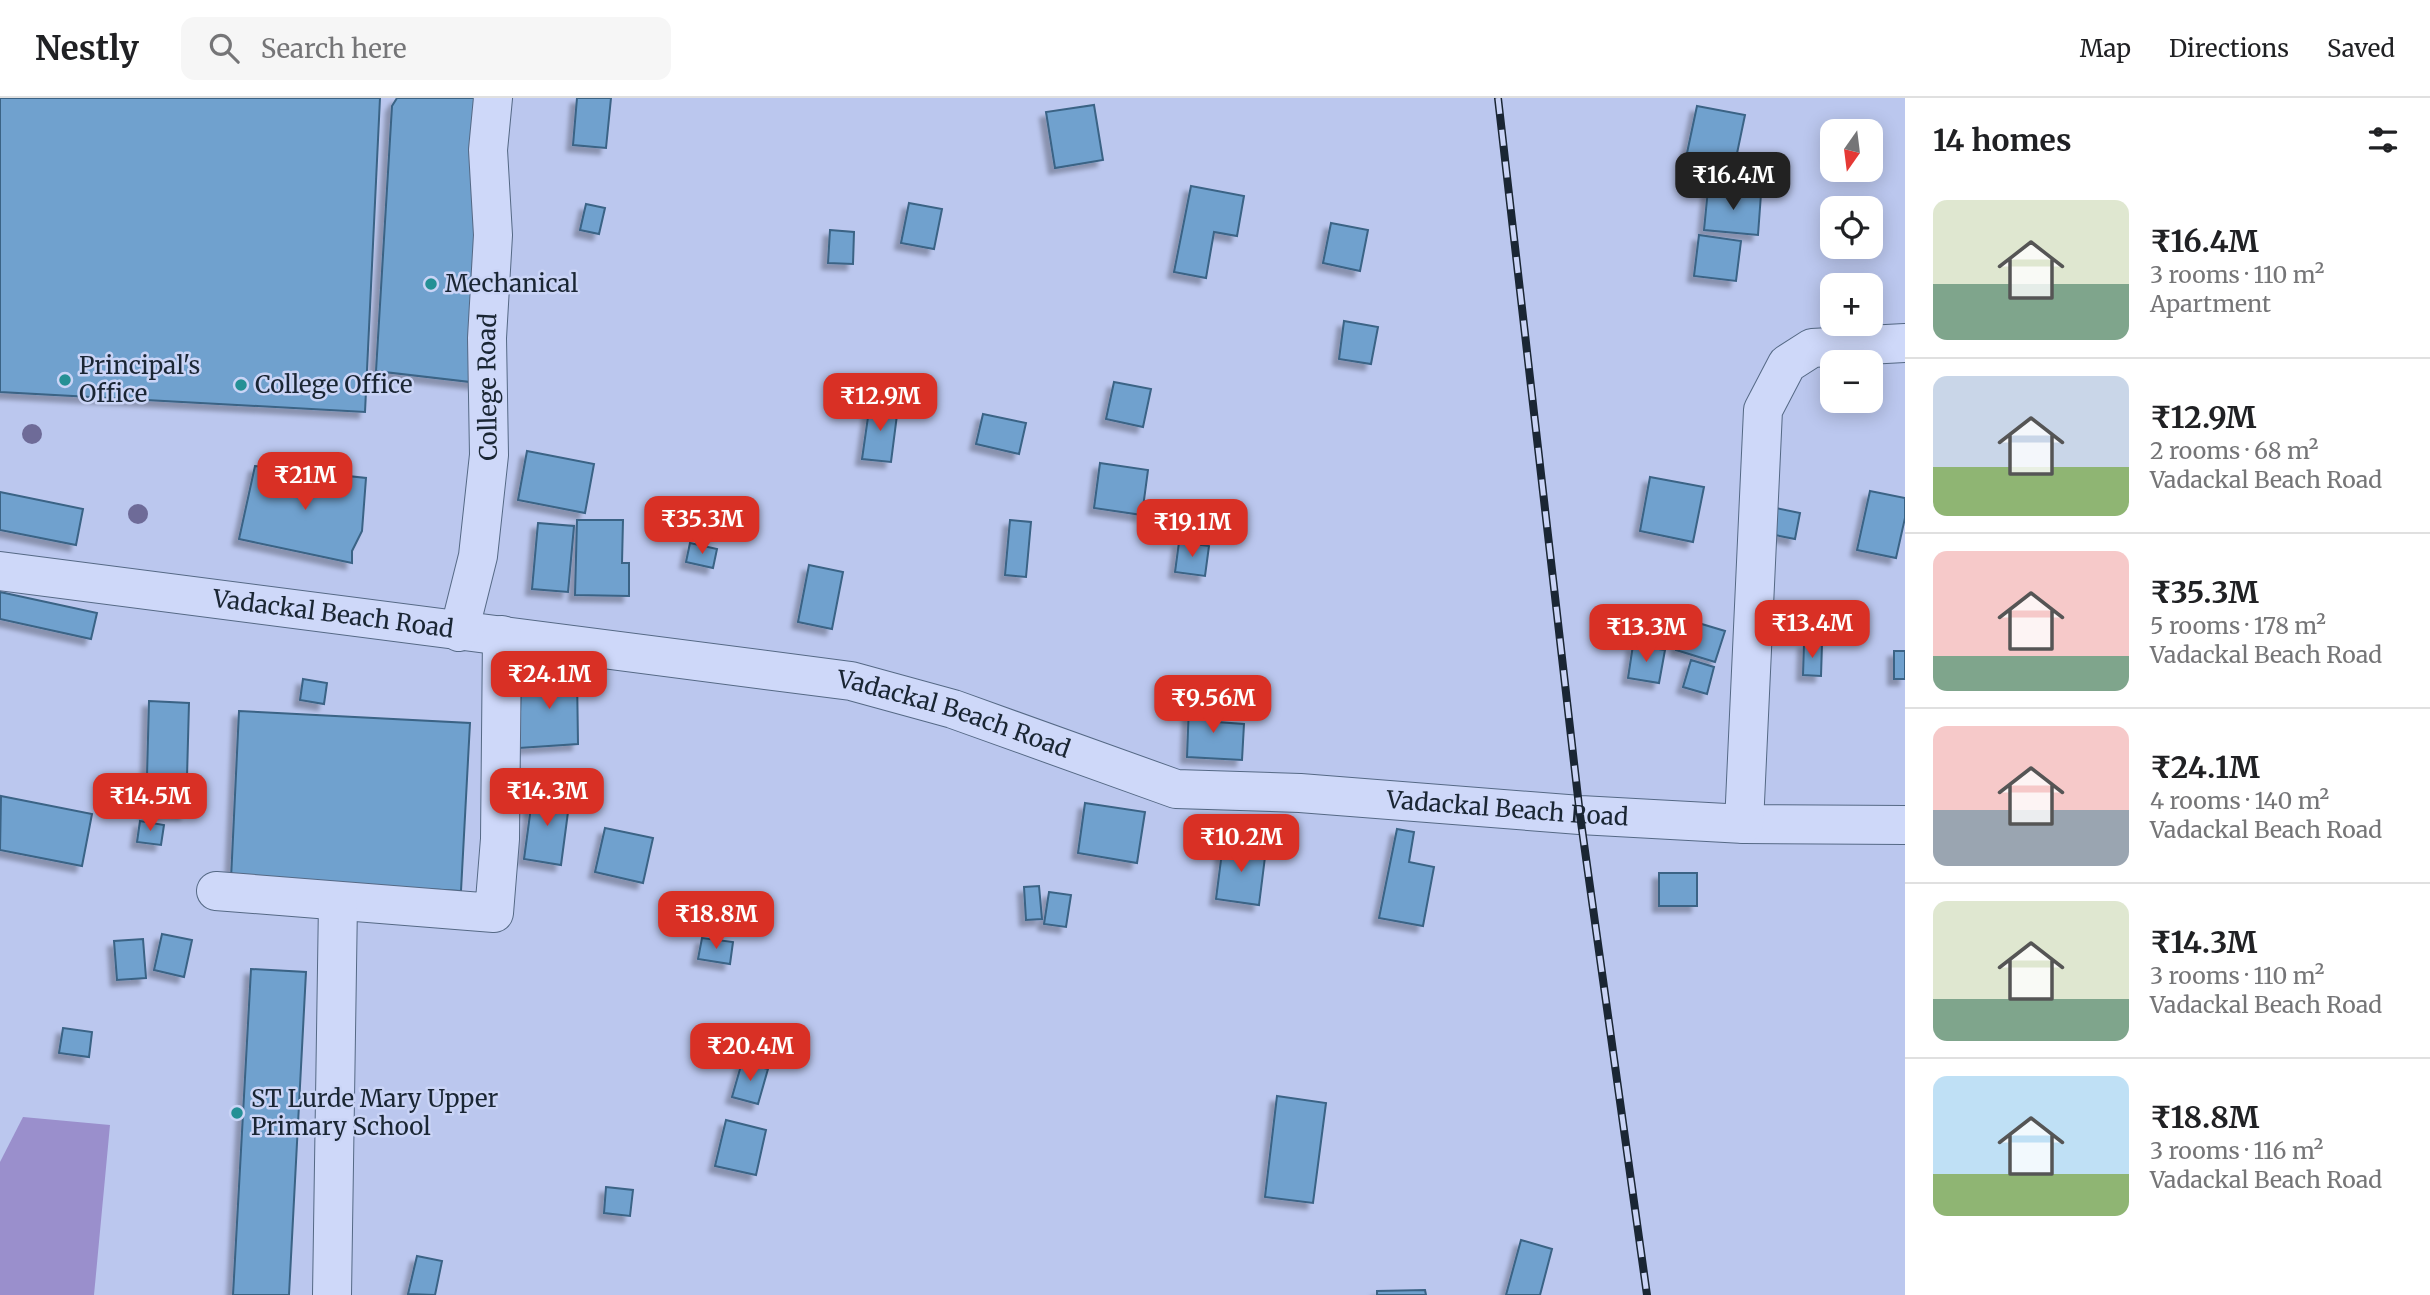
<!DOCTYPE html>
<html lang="en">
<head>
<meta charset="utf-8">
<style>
	:root { --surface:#fff; --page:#f6f6f6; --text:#202124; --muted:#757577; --line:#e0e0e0; --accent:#d93025 }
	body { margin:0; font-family:Merriweather,serif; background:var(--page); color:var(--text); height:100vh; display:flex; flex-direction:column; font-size:26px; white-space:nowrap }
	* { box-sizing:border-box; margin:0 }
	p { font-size:23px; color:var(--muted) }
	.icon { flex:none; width:38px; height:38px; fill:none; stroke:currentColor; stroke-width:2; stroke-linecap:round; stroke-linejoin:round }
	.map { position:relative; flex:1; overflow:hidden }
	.sheet { display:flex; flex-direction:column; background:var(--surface); width:525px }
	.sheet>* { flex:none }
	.needle { width:46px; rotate:194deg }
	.fabs { position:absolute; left:1820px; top:21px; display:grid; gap:14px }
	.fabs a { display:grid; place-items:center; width:63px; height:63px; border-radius:14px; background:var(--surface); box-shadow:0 4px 18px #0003; font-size:35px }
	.price { position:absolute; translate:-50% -60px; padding:0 16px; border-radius:14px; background:var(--accent); color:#fff; font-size:23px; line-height:46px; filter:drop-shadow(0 2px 4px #0008) }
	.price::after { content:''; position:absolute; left:50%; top:42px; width:21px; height:16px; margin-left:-10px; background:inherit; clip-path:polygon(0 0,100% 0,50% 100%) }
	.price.on { background:#222; color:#fff }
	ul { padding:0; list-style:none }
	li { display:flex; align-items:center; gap:21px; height:175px; padding:0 28px }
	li+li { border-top:2px solid var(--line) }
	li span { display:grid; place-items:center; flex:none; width:196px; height:140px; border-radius:14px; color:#555 }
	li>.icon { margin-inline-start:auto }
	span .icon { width:84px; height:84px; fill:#fffc; stroke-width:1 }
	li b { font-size:30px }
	h2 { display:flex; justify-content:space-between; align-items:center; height:84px; padding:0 28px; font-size:30px }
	header { display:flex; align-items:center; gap:42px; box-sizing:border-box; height:98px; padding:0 35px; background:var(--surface); border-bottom:2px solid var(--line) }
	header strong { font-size:33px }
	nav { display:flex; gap:38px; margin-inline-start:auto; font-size:24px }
	.search { width:490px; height:63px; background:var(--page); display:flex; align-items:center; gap:18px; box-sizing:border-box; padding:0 24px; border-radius:14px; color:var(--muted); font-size:26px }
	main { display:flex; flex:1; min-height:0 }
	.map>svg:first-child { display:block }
	.green { fill:#9a8fcc }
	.building { fill:#6fa1ce; stroke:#3a6385; stroke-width:2; filter:url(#shadow) }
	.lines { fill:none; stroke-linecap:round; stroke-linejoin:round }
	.minor-casing { stroke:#556985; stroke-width:40 }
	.minor { stroke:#ced8f9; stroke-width:38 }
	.rail-casing { stroke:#1a2634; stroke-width:8 }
	.rail { stroke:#cad4f6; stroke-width:5; stroke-dasharray:16; stroke-linecap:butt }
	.tree { fill:#6e6b98 }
	.poi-dot { fill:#249095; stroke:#cad4f6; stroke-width:2.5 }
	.labels { text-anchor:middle; stroke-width:5; stroke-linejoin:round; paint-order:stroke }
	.poi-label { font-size:24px; fill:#1a2634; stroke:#cad4f6; text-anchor:start }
	.street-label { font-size:24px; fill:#1a2634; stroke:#cad4f6 }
</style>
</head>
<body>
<header>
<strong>Nestly</strong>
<div class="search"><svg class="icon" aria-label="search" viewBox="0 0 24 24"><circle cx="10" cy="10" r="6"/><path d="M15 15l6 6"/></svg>Search here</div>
<nav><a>Map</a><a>Directions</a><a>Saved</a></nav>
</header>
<main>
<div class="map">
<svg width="1905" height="1197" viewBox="0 0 1905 1197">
	<defs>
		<filter id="shadow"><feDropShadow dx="-6" dy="6" stdDeviation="2" flood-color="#0004"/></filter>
	</defs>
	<rect width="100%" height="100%" fill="#bbc7ee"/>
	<!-- green -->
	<path class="green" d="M 23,1019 L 110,1027 L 94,1197 L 0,1197 L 0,1064 Z"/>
	<!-- building -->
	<path class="building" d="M 0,0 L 380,0 L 365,314 L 0,294 Z
		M 397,0 L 475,0 L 479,285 L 376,273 L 392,8 Z
		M 577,0 L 611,0 L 606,50 L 573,47 Z
		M 1094,7 L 1103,62 L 1055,70 L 1046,14 Z
		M 1697,8 L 1745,17 L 1735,65 L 1687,55 Z
		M 1191,88 L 1244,98 L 1237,138 L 1214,134 L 1206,180 L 1174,174 Z
		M 1708,91 L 1761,96 L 1758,137 L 1704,132 Z
		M 909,105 L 942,111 L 934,151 L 901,145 Z
		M 586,106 L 605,110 L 599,136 L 580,132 Z
		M 1331,125 L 1368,132 L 1360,173 L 1323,165 Z
		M 830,132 L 854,134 L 853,166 L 828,165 Z
		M 1699,137 L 1741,143 L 1736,183 L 1694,178 Z
		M 1344,223 L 1378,229 L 1371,266 L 1339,261 Z
		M 1114,284 L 1151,291 L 1143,329 L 1106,321 Z
		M 870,305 L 898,309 L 891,364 L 862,361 Z
		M 983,316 L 1026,325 L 1019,356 L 976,346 Z
		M 527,353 L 594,366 L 585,415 L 518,402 Z
		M 1100,365 L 1148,372 L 1142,417 L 1094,410 Z
		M 255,368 L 366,380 L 362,433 L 352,453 L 352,465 L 239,441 Z
		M 1650,379 L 1704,389 L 1693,444 L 1640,433 Z
		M 1870,393 L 1905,400 L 1905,420 L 1896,460 L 1857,452 Z
		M 0,394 L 83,411 L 76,447 L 0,432 Z
		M 1776,410 L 1800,415 L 1795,441 L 1770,436 Z
		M 577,422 L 623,422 L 622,465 L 629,465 L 629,498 L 575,497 Z
		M 1010,422 L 1031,424 L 1026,479 L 1005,477 Z
		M 538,425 L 574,428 L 568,494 L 532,491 Z
		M 1179,444 L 1209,448 L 1205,478 L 1175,474 Z
		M 690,445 L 717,451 L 713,470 L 686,464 Z
		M 809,467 L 843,474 L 832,531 L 798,524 Z
		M 0,494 L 97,515 L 91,541 L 0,521 Z
		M 1685,521 L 1725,533 L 1715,564 L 1676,552 Z
		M 1804,545 L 1822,546 L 1821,578 L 1803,577 Z
		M 1633,547 L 1665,552 L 1659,585 L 1628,580 Z
		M 1894,553 L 1905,553 L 1905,581 L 1894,581 Z
		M 1691,562 L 1714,569 L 1707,596 L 1683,589 Z
		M 577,577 L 578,646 L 519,650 L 521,578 Z
		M 303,581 L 327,585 L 324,606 L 300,602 Z
		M 149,603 L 189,605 L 186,716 L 146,715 Z
		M 1189,606 L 1217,608 L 1217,624 L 1244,626 L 1242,662 L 1187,659 Z
		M 239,613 L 470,625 L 461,793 L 231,781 Z
		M 533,694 L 570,699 L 561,767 L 524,761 Z
		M 1,698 L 92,716 L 82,768 L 0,752 Z
		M 1085,705 L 1145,714 L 1137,765 L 1078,755 Z
		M 140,723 L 164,727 L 161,747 L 137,744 Z
		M 605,730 L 653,740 L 643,785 L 595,774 Z
		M 1397,731 L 1414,734 L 1409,764 L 1434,769 L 1423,828 L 1379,820 Z
		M 1223,746 L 1266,751 L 1259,807 L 1216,801 Z
		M 1659,775 L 1697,775 L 1697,808 L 1659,808 Z
		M 1039,788 L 1042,821 L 1026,822 L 1024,789 Z
		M 1049,794 L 1071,797 L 1066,829 L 1044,826 Z
		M 162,836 L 192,842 L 184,879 L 154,872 Z
		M 702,840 L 733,844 L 730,866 L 698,861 Z
		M 143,841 L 146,880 L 117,882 L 114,843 Z
		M 251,871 L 306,874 L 289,1197 L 233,1197 Z
		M 63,930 L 92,934 L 89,959 L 59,955 Z
		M 742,964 L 768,971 L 758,1006 L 732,999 Z
		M 1277,998 L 1326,1005 L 1313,1105 L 1265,1099 Z
		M 726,1022 L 766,1032 L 756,1077 L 715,1068 Z
		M 606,1089 L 633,1092 L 630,1118 L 604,1115 Z
		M 1521,1142 L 1552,1151 L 1540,1197 L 1506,1197 Z
		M 417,1158 L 442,1163 L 435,1197 L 408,1196 Z
		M 1425,1192 L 1426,1197 L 1377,1197 L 1377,1193 Z"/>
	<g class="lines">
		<defs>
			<g id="minor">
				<path id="s1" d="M 0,473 L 851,583 L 953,611 L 1176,691 L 1300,695 L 1580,717 L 1744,726 L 1905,727"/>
				<path id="s2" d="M 459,534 L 478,458 L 489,357 L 487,240 L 493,137 L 488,52 L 493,0"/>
				<path d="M 1744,726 L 1763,312 L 1787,266 L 1812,250 L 1905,245"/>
				<path d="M 216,793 L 494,815 L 500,741 L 502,537"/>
				<path d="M 332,1197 L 338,804"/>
			</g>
		</defs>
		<!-- minor casing -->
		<use href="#minor" class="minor-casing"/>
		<!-- minor -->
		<use href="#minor" class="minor"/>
		<defs>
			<path id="rail" d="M 1498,0 L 1580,717 L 1647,1197"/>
		</defs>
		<!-- rail casing -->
		<use href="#rail" class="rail-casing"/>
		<!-- rail -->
		<use href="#rail" class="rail"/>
	</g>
	<!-- trees -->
	<g class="tree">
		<circle cx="32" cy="336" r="10"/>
		<circle cx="138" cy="416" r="10"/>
	</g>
	<!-- markers -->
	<g class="poi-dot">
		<circle cx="431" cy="186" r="7"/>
		<circle cx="65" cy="282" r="7"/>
		<circle cx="241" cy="287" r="7"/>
		<circle cx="237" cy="1015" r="7"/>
	</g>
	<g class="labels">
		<!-- poi labels -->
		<g class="poi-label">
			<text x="445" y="194">Mechanical</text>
			<text x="79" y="276">Principal's<tspan x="79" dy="28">Office</tspan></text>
			<text x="255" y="295">College Office</text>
			<text x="251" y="1009">ST Lurde Mary Upper<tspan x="251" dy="28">Primary School</tspan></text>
		</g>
		<!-- street labels -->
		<g class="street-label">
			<text dy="8" stroke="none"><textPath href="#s2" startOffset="248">College Road</textPath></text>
			<text dy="8" stroke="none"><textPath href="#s1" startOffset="336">Vadackal Beach Road</textPath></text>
			<text dy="8" stroke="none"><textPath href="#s1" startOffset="966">Vadackal Beach Road</textPath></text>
			<text dy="8" stroke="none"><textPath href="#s1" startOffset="1533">Vadackal Beach Road</textPath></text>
		</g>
	</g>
</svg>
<div class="fabs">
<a><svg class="needle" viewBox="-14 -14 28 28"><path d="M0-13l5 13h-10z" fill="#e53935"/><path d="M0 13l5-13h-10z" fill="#757577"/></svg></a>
<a><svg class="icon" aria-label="locate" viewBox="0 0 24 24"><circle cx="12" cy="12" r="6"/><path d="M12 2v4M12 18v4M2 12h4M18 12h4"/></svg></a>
<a>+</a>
<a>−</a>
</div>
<b class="price on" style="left:1733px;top:114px">₹16.4M</b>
<b class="price" style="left:880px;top:335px">₹12.9M</b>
<b class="price" style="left:305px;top:414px">₹21M</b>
<b class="price" style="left:702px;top:458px">₹35.3M</b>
<b class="price" style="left:1192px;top:461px">₹19.1M</b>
<b class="price" style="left:1812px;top:562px">₹13.4M</b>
<b class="price" style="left:1646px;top:566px">₹13.3M</b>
<b class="price" style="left:549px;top:613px">₹24.1M</b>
<b class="price" style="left:1213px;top:637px">₹9.56M</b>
<b class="price" style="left:547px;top:730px">₹14.3M</b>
<b class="price" style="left:150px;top:735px">₹14.5M</b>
<b class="price" style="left:1241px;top:776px">₹10.2M</b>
<b class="price" style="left:716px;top:853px">₹18.8M</b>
<b class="price" style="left:750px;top:985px">₹20.4M</b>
</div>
<section class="sheet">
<h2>14 homes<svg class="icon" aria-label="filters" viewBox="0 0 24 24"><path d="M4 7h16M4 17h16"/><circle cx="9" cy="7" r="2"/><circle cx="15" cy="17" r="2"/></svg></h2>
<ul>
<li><span style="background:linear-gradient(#dfe7d0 60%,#7fa58c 0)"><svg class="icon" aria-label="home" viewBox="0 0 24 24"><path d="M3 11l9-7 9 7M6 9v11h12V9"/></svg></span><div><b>₹16.4M</b><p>3 rooms · 110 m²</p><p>Apartment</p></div></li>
<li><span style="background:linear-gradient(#c9d6e8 65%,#8fb573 0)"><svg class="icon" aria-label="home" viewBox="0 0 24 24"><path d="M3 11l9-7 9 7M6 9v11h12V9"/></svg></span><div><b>₹12.9M</b><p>2 rooms · 68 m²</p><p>Vadackal Beach Road</p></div></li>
<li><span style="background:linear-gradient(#f6c9c9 75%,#7fa58c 0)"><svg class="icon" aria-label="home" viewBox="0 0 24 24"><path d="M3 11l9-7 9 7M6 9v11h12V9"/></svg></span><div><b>₹35.3M</b><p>5 rooms · 178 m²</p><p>Vadackal Beach Road</p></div></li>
<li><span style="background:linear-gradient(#f6c9c9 60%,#9aa5b1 0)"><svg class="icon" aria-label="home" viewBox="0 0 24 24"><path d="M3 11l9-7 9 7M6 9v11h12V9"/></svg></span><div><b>₹24.1M</b><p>4 rooms · 140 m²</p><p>Vadackal Beach Road</p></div></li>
<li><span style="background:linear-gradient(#dfe7d0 70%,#7fa58c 0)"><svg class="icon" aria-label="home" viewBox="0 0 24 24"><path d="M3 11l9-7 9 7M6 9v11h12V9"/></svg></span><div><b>₹14.3M</b><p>3 rooms · 110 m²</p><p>Vadackal Beach Road</p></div></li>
<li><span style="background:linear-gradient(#bfe0f5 70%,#8fb573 0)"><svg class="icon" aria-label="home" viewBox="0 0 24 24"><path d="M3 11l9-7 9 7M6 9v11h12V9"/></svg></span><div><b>₹18.8M</b><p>3 rooms · 116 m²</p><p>Vadackal Beach Road</p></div></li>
</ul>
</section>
</main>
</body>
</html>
